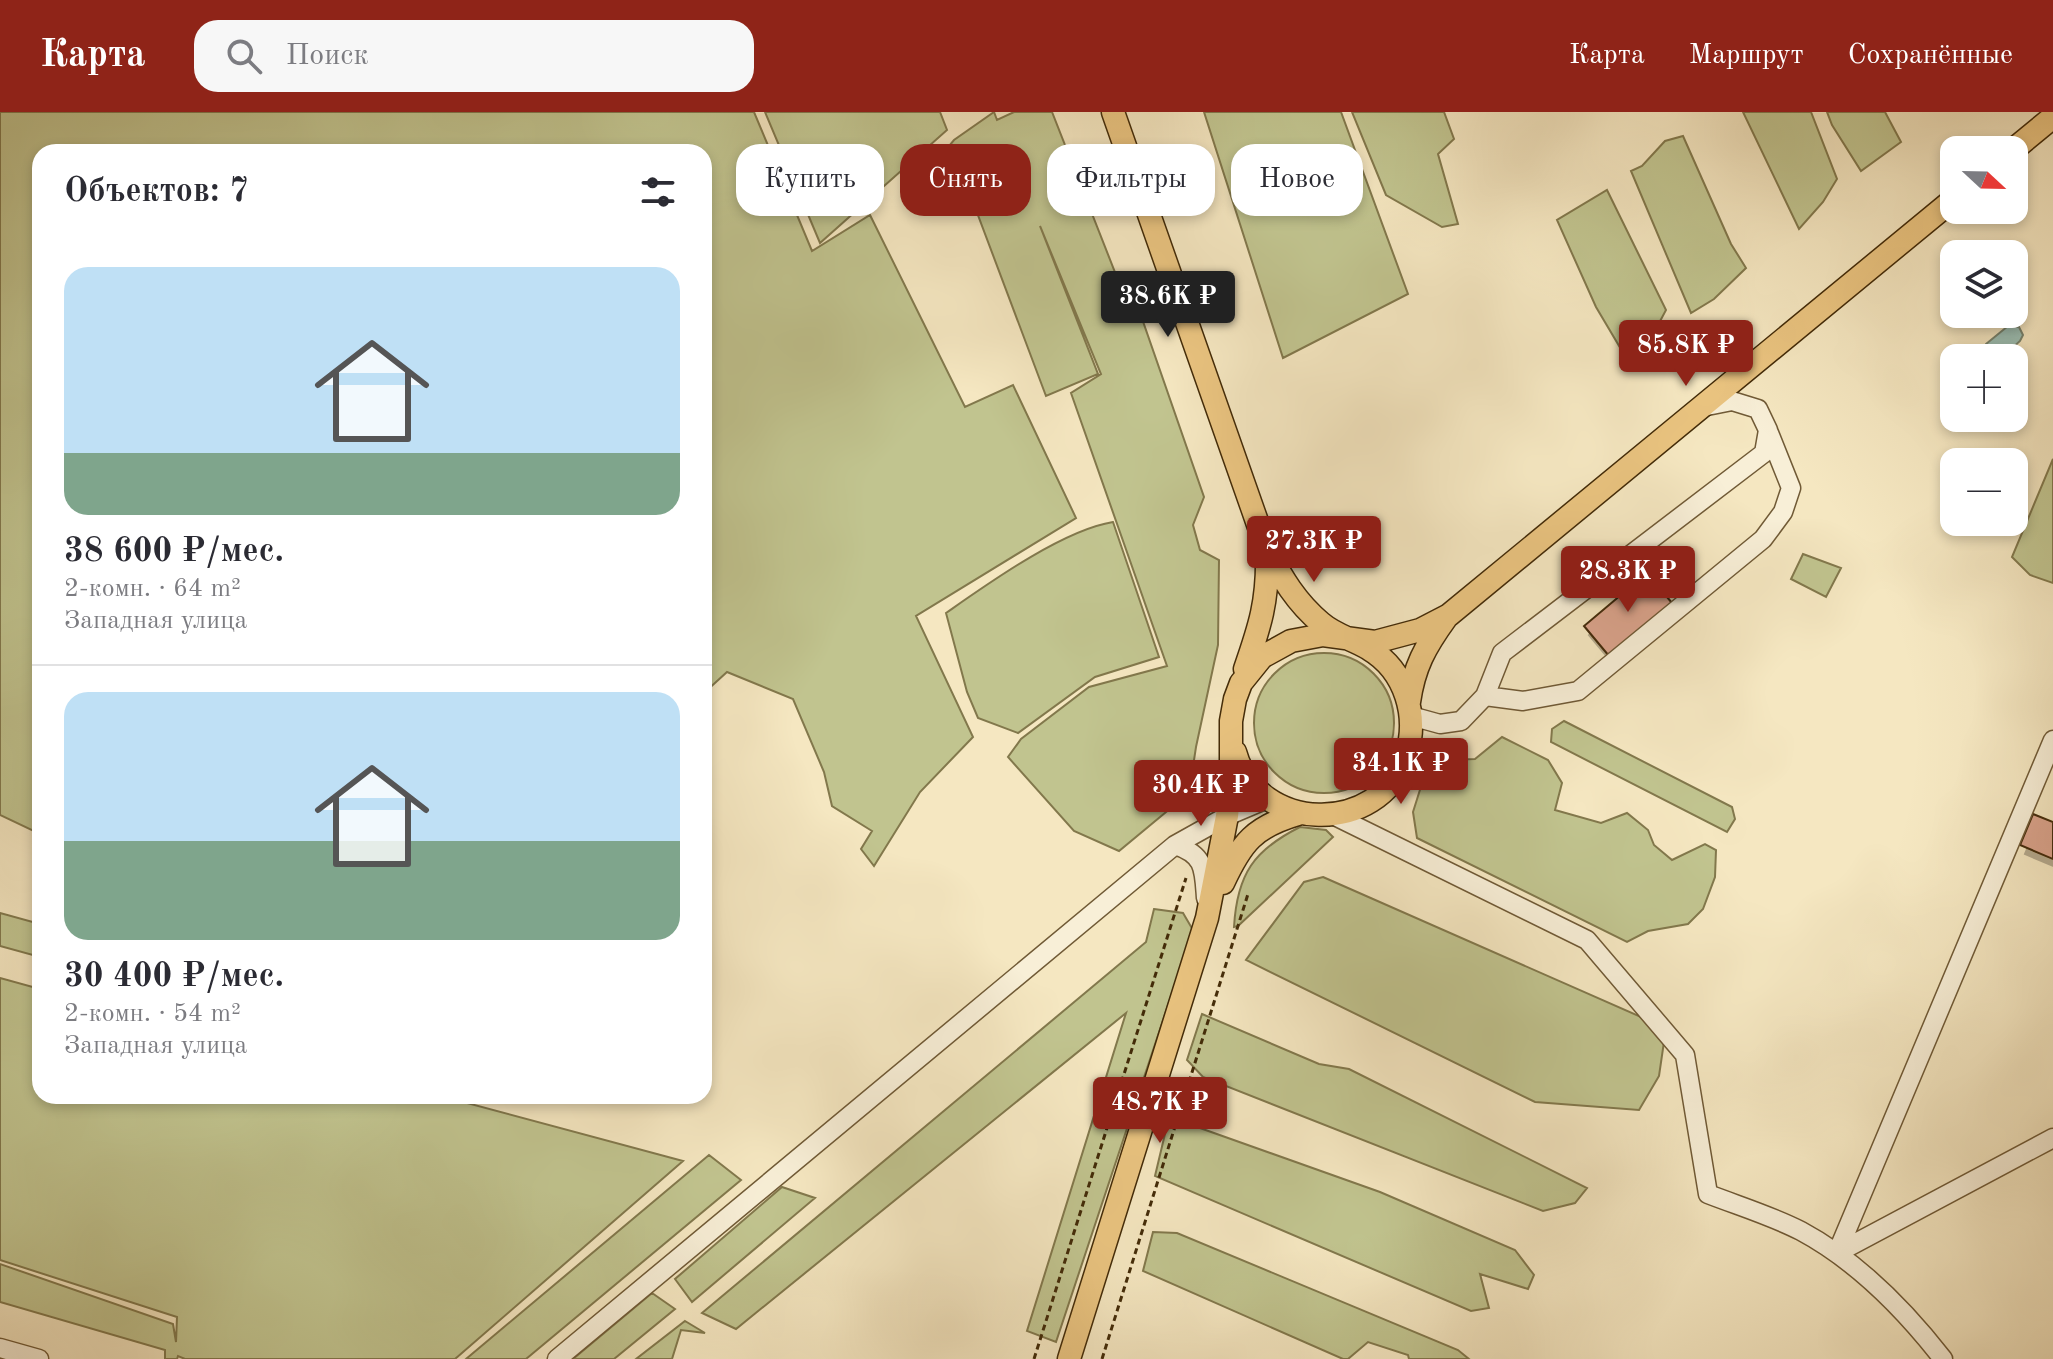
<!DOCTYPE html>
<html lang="ru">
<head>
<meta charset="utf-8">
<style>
	:root { --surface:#fff; --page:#f7f7f7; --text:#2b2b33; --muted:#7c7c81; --line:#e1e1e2; --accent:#8f2418 }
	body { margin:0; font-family:"Old Standard TT",serif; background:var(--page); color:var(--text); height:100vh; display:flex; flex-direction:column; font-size:30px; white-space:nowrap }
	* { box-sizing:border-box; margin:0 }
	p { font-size:26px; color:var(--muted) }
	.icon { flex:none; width:44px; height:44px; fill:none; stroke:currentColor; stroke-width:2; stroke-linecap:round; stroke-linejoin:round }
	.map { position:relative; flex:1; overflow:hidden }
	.drawer { position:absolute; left:32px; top:32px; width:680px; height:960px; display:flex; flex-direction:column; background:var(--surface); border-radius:24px; box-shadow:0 4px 12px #0003 }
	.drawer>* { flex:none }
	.top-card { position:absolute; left:736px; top:32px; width:760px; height:72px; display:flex; gap:16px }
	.needle { width:52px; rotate:112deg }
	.controls { position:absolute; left:1940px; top:24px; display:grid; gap:16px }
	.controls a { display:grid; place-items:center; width:88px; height:88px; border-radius:16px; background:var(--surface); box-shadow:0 4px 12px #0003; font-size:40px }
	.price { position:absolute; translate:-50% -68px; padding:0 18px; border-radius:8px; background:var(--accent); color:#fff; font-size:26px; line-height:52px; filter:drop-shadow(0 2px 4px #0008) }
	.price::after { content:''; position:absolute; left:50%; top:48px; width:24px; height:18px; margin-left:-12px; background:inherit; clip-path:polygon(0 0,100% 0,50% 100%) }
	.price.active { background:#222; color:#fff }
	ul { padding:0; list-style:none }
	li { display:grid; align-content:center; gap:16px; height:424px; padding:0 32px }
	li+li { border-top:2px solid var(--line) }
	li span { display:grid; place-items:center; height:248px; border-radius:24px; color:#555 }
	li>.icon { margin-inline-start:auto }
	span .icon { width:144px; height:144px; fill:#fffc; stroke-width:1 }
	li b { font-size:34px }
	h2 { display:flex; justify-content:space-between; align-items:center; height:96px; padding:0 32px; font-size:34px }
	.tag { padding:0 28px; border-radius:24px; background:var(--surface); box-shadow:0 4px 12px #0003; font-size:28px; line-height:72px }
	.tag.active { background:var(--accent); color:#fff }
	header { display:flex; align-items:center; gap:48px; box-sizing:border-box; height:112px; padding:0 40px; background:var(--accent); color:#fff }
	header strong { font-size:38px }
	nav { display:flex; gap:44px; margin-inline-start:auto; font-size:28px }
	.search { width:560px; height:72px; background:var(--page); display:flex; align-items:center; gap:20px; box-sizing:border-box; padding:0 28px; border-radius:24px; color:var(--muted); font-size:30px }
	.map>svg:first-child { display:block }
	.green { fill:#c1c48f; stroke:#82784c; stroke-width:2 }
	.water { fill:#9cbfb4; stroke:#78846f; stroke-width:2 }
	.building { fill:#daa38c; stroke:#432b08; stroke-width:2; filter:url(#shadow) }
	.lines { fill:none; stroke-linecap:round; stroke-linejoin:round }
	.minor-casing { stroke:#705a36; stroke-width:21 }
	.major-casing { stroke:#432b08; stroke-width:25 }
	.path { stroke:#432b08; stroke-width:3; stroke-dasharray:6 4; stroke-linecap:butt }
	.minor { stroke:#f8efd7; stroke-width:18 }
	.major { stroke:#eac480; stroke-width:22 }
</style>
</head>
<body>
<header>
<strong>Карта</strong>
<div class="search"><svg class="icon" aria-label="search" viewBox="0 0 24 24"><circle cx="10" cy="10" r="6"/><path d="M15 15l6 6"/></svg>Поиск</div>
<nav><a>Карта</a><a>Маршрут</a><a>Сохранённые</a></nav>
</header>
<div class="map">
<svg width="2053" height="1247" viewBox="0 0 2053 1247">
	<defs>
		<filter id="shadow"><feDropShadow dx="5" dy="9" stdDeviation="0" flood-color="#0004"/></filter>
	</defs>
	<rect width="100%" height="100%" fill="#f5e7c1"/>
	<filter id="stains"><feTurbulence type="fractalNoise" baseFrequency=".0025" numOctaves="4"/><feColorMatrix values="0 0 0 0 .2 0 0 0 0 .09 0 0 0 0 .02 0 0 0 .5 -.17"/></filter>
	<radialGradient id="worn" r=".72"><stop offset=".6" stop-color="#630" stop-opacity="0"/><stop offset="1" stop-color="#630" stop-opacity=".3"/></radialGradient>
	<!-- green -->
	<path class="green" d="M 0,0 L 754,0 L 812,139 L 870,103 L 965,295 L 1013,273 L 1076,406 L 916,504 L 973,625 L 920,680 L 874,754 L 861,737 L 872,719 L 832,694 L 824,660 L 793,587 L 727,560 L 704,581 L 704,40 L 40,40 L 40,722 L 0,703 Z
		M 765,0 L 940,0 L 947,18 L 820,131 Z
		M 994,0 L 997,8 L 1014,0 L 1052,0 L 1120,173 L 1131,175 L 1204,385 L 1193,413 L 1200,438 L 1219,448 L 1218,533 L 1196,635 L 1189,681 L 1119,739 L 1074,719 L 1008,645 L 1021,627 L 1089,575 L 1167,554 L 1071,281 L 1101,262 L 1040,114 L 1098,262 L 1046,284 L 970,82 L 952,80 L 930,57 L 954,28 Z
		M 1204,0 L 1341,0 L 1408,182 L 1283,246 Z
		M 1352,0 L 1444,0 L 1454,27 L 1438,42 L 1458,112 L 1442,115 L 1386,83 Z
		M 1743,0 L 1811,0 L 1837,67 L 1823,90 L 1799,117 Z
		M 1827,0 L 1885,0 L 1901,30 L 1861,59 L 1832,13 Z
		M 1683,24 L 1731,132 L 1746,156 L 1714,187 L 1691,201 L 1631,59 L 1642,54 L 1665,29 Z
		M 1607,78 L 1666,198 L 1658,213 L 1665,226 L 1650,242 L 1631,254 L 1596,195 L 1557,108 Z
		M 2053,347 L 2053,471 L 2030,463 L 2012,445 Z
		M 1113,410 L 1159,545 L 1095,565 L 1018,621 L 978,606 L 967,580 L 946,501 C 989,471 1063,418 1113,410 Z
		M 1803,442 L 1841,456 L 1826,485 L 1791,467 Z
		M1254 611a70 70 0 1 1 140 0a70 70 0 1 1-140 0Z
		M 1564,609 L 1732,695 L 1735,707 L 1727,720 L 1551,630 L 1552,617 Z
		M 1502,625 L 1548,648 L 1562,671 L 1555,698 L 1601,711 L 1627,701 L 1648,718 L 1654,733 L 1672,748 L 1705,732 L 1716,738 L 1715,765 L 1703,797 L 1688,812 L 1648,819 L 1627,830 L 1417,726 L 1413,700 L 1424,665 L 1445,648 L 1475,647 Z
		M 1300,715 L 1326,718 L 1333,725 L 1238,814 L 1234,815 C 1237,762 1254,738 1300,715 Z
		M 1323,765 L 1666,916 L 1659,964 L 1639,998 L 1535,990 L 1246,848 L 1304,770 Z
		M 1154,797 L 1183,801 L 1193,818 L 1056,1230 L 1027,1219 L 1126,901 L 736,1217 L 702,1201 L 1146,830 Z
		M 0,801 L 40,812 L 40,845 L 0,834 Z
		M 0,866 L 40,877 L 40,984 L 441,984 L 683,1049 L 455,1247 L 185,1247 L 178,1244 L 177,1247 L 165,1247 L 165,1238 L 0,1190 L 0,1152 L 173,1212 L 176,1230 L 177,1205 L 0,1148 Z
		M 1202,902 L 1319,952 L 1349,957 L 1587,1076 L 1575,1091 L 1543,1099 L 1203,965 L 1187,948 Z
		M 1169,1005 L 1380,1080 L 1515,1138 L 1534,1163 L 1528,1177 L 1480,1162 L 1489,1196 L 1471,1199 L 1155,1064 Z
		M 709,1043 L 741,1068 L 526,1247 L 466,1247 Z
		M 782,1075 L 815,1086 L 692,1190 L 675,1167 Z
		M 1153,1120 L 1177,1121 L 1458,1238 L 1469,1247 L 1409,1247 L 1408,1243 L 1368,1230 L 1348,1247 L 1343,1247 L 1143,1159 Z
		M 652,1181 L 675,1197 L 614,1247 L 573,1247 Z
		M 685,1209 L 705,1221 L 681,1218 L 672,1247 L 636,1247 Z"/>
	<!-- water -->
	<path class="water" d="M 2008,214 L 2019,215 L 2023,223 L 2020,229 L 2001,246 L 1989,246 L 1985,239 L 1986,232 Z"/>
	<!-- building -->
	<path class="building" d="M 1647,461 L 1672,491 L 1609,544 L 1584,514 Z
		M 2033,702 L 2053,710 L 2053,747 L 2020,733 Z"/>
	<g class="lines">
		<defs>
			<path id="minor" d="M 1485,584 L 1523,589 L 1578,579 L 1763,427 L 1783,400 L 1791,376 L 1769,321
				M 1411,604 L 1440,612 L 1461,609 L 1485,584 L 1502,541 L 1764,341 L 1768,318 L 1758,297 L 1732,289 L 1702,295
				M 1335,704 L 1587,828 L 1685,943 L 1708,1082 C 1739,1094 1772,1104 1801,1119 C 1857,1149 1904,1197 1943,1247
				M 1175,733 C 1205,743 1204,757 1206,786
				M 1837,1141 L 2053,628
				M 1837,1141 L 2053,1026
				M 0,1236 L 39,1247
				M 557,1247 L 1175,733 L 1227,704 L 1267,687"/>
			<path id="major" d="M 1113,0 L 1267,438 C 1282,466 1296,490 1321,511 C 1336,524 1353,527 1369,537 C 1406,559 1419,605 1406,644 C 1379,725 1257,721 1235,640
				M 2013,38 L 2053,5
				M 1245,557 C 1260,514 1268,489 1267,443
				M 1409,590 C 1414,555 1425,535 1446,506
				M 1223,771 C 1242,730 1254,715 1298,702
				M 1069,1247 L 1207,806 L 1227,704 L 1231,667 L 1231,609 L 1235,587 L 1241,571 L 1262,545 L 1291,529 L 1323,523 L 1375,530 L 1420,518 L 1449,503 L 1954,87"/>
		</defs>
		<!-- minor casing -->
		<use href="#minor" class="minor-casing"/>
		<!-- major casing -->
		<use href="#major" class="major-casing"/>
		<!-- path -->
		<path class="path" d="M 1034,1247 L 1186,766
			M 1102,1247 L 1248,782"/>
		<!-- minor -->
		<use href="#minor" class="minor"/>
		<!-- major -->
		<use href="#major" class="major"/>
	</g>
	<rect width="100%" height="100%" filter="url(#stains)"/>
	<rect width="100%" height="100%" fill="url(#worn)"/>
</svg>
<div class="controls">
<a><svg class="needle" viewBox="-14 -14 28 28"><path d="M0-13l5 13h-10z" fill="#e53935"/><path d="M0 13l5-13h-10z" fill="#7c7c81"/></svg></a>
<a><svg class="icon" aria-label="layers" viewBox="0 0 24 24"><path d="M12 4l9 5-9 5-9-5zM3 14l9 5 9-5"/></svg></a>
<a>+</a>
<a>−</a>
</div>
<b class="price active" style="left:1168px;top:227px">38.6K ₽</b>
<b class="price" style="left:1686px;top:276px">85.8K ₽</b>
<b class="price" style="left:1314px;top:472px">27.3K ₽</b>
<b class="price" style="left:1628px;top:502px">28.3K ₽</b>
<b class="price" style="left:1401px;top:694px">34.1K ₽</b>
<b class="price" style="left:1201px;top:716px">30.4K ₽</b>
<b class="price" style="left:1160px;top:1033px">48.7K ₽</b>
<div class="top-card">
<a class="tag">Купить</a>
<a class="tag active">Снять</a>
<a class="tag">Фильтры</a>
<a class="tag">Новое</a>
</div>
<section class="drawer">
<h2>Объектов: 7<svg class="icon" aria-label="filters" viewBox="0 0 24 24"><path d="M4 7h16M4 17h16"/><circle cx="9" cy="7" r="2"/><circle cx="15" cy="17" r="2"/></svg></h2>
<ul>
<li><span style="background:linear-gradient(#bfe0f5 75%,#7fa58c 0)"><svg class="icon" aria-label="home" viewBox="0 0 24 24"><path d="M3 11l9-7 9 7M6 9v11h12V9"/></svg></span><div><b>38 600 ₽/мес.</b><p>2-комн. · 64 m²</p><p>Западная улица</p></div></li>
<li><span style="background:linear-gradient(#bfe0f5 60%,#7fa58c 0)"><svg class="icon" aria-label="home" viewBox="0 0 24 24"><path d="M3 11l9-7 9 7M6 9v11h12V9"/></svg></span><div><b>30 400 ₽/мес.</b><p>2-комн. · 54 m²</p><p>Западная улица</p></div></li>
</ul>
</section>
</div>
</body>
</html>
